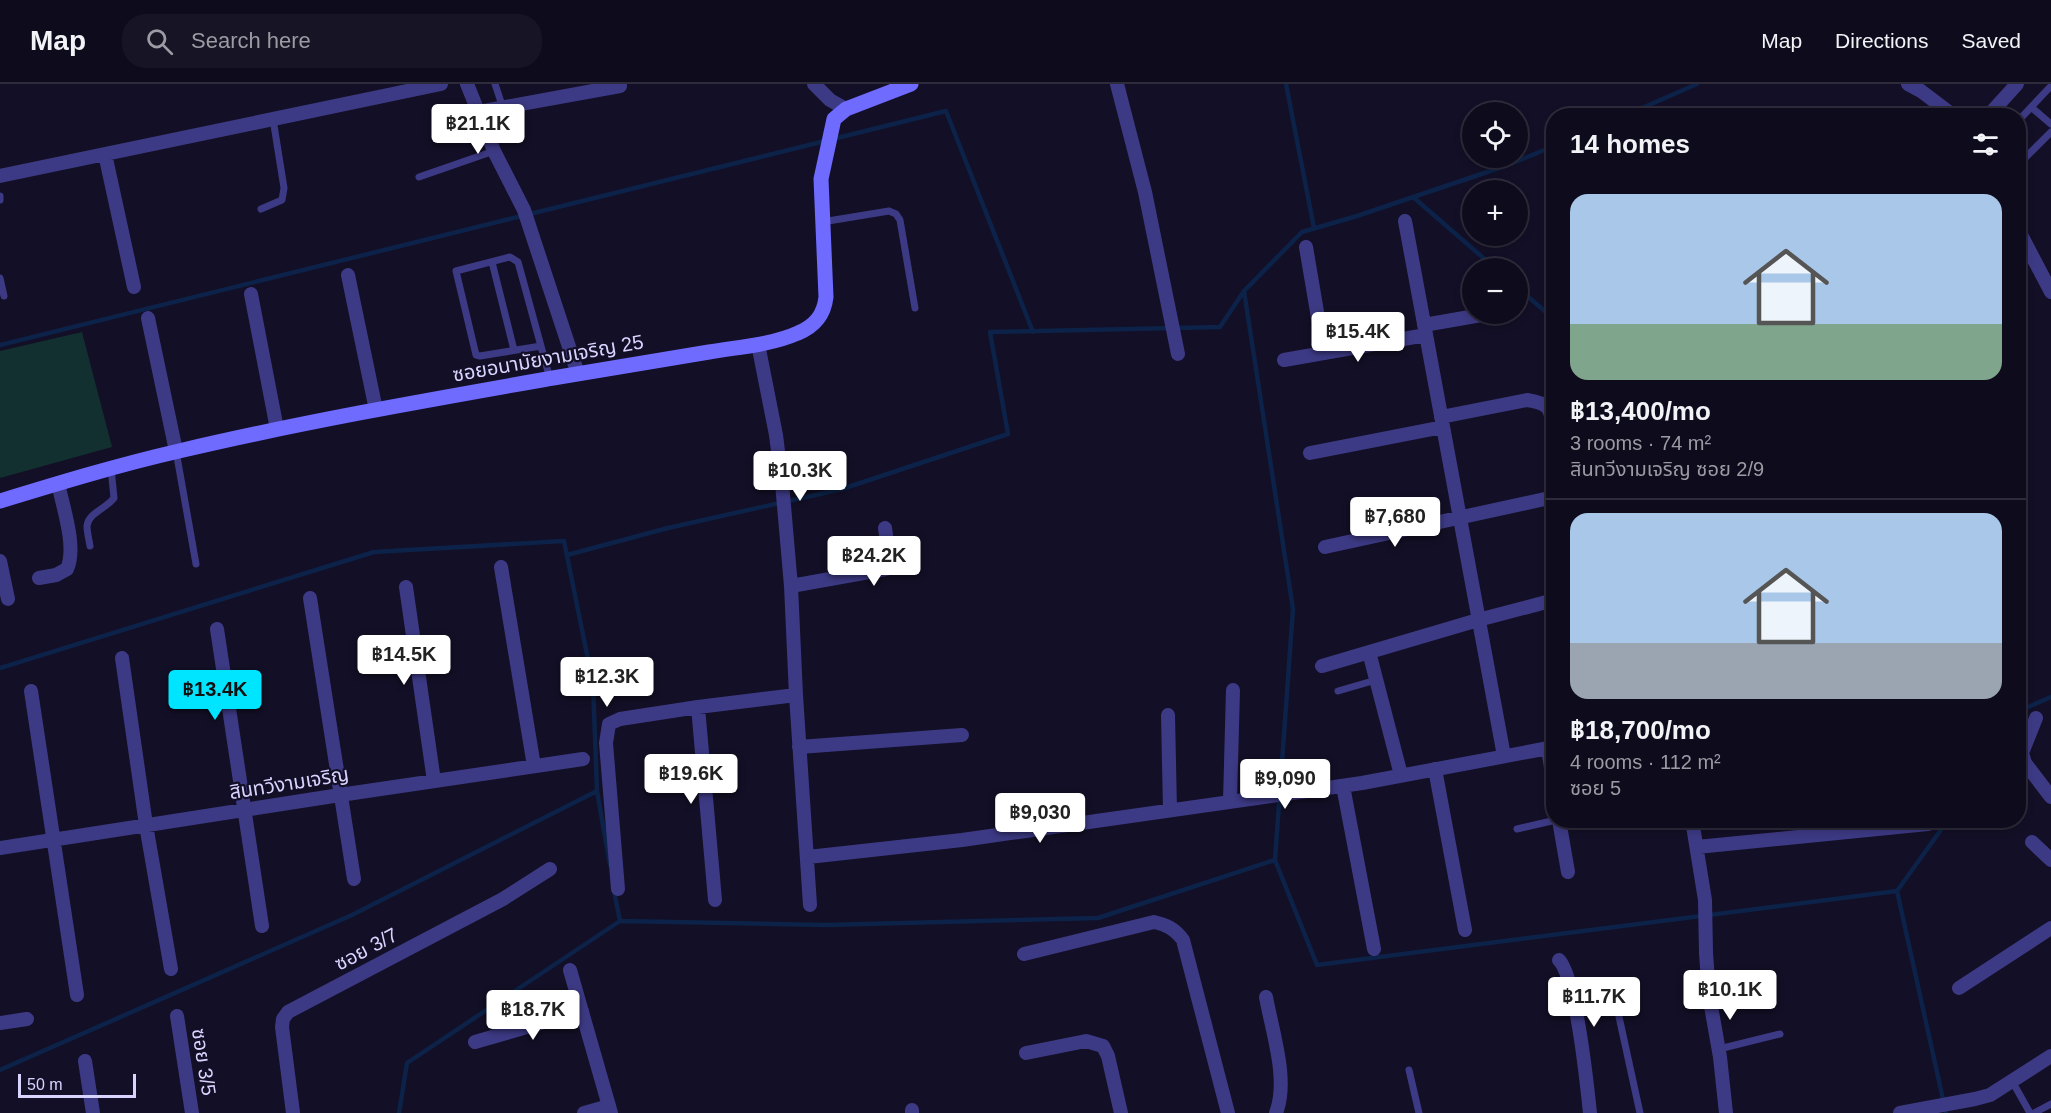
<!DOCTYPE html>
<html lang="en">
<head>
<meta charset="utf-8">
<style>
	:root { --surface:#0e0b1c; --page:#171425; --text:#f1f3f6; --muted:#9b9ba3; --line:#2e2b3b; --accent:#00e5ff }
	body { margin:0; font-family:Arial,"Noto Sans Thai",sans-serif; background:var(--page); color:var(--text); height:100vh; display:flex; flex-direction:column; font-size:22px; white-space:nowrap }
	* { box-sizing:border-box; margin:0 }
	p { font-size:20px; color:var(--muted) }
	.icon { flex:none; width:33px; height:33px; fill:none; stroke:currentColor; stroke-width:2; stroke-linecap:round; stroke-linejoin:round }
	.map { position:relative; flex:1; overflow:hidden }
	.panel { position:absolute; left:1546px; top:24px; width:480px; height:720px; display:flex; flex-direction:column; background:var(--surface); border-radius:24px; box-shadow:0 3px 9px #0003,0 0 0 2px var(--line) }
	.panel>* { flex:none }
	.controls { position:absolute; left:1462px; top:18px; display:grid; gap:12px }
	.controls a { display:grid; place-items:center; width:66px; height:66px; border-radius:50%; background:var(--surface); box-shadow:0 3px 9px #0003,0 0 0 2px var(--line); font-size:30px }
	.scale { position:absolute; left:18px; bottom:15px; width:118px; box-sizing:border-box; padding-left:6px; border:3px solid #d9d4ff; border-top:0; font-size:16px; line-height:21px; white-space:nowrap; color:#d9d4ff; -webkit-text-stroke:4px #130f26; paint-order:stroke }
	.price { position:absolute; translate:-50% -51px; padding:0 14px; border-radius:6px; background:#fff; color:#222; font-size:20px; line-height:39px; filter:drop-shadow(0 2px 3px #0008) }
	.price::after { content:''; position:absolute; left:50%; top:36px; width:18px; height:14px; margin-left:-9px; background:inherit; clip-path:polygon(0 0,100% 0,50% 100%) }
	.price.selected { background:var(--accent); color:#111 }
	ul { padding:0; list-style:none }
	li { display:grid; align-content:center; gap:12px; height:318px; padding:0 24px }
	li+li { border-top:2px solid var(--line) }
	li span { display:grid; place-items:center; height:186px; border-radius:18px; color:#555 }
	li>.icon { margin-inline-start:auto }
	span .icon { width:108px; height:108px; fill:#fffc; stroke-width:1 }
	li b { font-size:26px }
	h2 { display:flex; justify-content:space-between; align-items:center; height:72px; padding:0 24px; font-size:26px }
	header { display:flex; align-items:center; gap:36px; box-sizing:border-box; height:84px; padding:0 30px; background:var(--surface); border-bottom:2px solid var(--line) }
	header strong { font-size:28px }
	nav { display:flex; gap:33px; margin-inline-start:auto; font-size:21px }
	.search { width:420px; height:54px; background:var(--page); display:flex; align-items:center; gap:15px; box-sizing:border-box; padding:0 21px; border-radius:24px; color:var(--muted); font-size:22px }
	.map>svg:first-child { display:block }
	.green { fill:#12302f }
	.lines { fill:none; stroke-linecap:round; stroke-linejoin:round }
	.stream { stroke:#0c2248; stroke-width:4.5 }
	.lane { stroke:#3d3a85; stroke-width:7 }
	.street { stroke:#3d3a85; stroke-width:14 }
	.secondary { stroke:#6f6bff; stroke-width:15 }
	.labels { text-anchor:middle; stroke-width:4.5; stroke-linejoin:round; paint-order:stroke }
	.street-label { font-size:20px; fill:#d9d4ff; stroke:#130f26 }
</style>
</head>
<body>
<header>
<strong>Map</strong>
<div class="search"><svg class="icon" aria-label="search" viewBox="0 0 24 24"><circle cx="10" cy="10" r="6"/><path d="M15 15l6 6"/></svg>Search here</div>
<nav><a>Map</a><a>Directions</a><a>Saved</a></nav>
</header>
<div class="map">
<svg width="2051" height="1029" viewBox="0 0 2051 1029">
	<rect width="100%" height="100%" fill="#130f26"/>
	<!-- green -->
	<path class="green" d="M 82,248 L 112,363 L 0,394 L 0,267 Z"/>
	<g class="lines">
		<!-- stream -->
		<path class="stream" d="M 1286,0 L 1314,144
			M 1624,32 L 1697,0
			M 833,55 L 946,27 L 1033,248
			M 1413,113 L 1495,184
			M 1518,204 L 1554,235
			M 1244,207 L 1302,148 L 1357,132 L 1508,81 L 1554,62
			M 0,261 L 825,57
			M 567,471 L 668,444 L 842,405 L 1008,350 L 990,248 L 1220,243 L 1244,207 L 1293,525 L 1275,776 L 1317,881 L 1897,807 L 1948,736
			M 0,584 L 374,468 L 564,457 L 593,600 L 597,707 L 610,781
			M 2019,627 L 2051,613
			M 614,807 L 620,837
			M 1897,807 L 1946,1029
			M 0,986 L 352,831 L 597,707
			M 399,1029 L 407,979 L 620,837 L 826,841 L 1098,834 L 1275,776"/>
		<!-- lane -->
		<path class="lane" d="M 495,0 L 503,24
			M 2031,23 L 2051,40
			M 2019,36 L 2051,2
			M 2019,80 L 2051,48
			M 419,93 L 494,67
			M 0,112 L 0,116
			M 261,125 L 282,116 L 284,104 L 273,35
			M 822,138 L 889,127 L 896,130 L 900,136 L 915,224
			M 492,178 L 514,266
			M 0,194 L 4,212
			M 541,262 L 480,272 L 476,271 L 456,187 L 510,173 L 518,178 L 550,295
			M 176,367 L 196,480
			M 90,462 C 89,456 87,448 87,442 C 88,429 107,424 114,414 L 111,384
			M 1338,607 L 1376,596
			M 1517,745 L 1556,736
			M 1616,919 L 1640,1029
			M 1719,965 L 1780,950
			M 1409,986 L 1419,1029
			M 2012,997 L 2030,1029
			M 2034,1029 L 2051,1020"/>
		<!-- street -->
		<path class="street" d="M 467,0 L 494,67 L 524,126 L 578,290
			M 814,0 L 830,16 L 846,25
			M 1117,0 L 1145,108 L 1178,270
			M 1908,0 L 1921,7 L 1954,32
			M 478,28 L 620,2
			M 1988,32 L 2017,0
			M 105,70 L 134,203
			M 0,92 L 441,0
			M 1405,137 L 1504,672
			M 2019,147 L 2051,208
			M 1306,163 L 1324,269
			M 348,191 L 376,326
			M 251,210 L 277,345
			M 148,234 L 176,367
			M 1424,241 L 1487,230
			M 758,260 L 776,351 L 782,399 L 791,502 L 796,611 L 810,821
			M 1284,276 L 1426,251
			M 1441,333 L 1527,316 C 1553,320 1550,326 1554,349
			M 1310,369 L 1443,343
			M 1325,463 L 1554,413
			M 0,477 L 8,515
			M 501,483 L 534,682
			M 39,494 L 56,491 L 67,485 C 77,463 63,424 58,399
			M 791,502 L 886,485 L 890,479 L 885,444
			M 406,503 L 434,697
			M 310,514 L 354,795
			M 217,545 L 262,842
			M 1369,568 L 1401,691
			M 122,574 L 146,741 L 171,885
			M 1322,582 L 1478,536 L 1554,516
			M 31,607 L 77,911
			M 698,623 L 715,816
			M 1168,631 L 1170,726
			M 2036,634 L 2022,669 L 2025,679 L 2051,713
			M 799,663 L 962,651
			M 1548,664 L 1554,703
			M 1435,685 L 1465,846
			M 1343,702 L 1374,865
			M 1230,717 L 1233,606
			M 1559,736 L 1568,788
			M 1692,736 L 1705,816 L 1706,869 L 1709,911 L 1720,973 L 1726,1029
			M 2032,758 L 2051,776
			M 1697,763 L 1928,740
			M 0,764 L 340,711 L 583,675
			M 808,773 L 962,756 L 1300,708 L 1362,699 L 1554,663
			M 618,805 L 606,659 L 609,640 L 620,635 L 698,623 L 796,611
			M 1024,870 L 1154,838 C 1167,841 1175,845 1183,856 L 1228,1029
			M 1559,876 C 1576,894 1587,1000 1590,1029
			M 570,886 L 611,1029
			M 1959,904 L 2051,844
			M 1266,913 C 1272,947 1289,996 1276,1029
			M 177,932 L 192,1029
			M 0,939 L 27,935
			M 475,958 L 582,927
			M 1026,969 L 1086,957 L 1103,962 L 1108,972 L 1121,1029
			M 85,977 L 93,1029
			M 912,1026 L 912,1029
			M 293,1029 L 282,943 L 283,935 L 288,928 L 503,815 L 550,785
			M 584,1029 L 609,1022
			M 1900,1029 L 1975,1015 L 1990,1011 L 2051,972"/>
		<!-- secondary -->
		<path class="secondary" d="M 0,417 C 59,399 118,381 179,367 C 302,338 428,316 553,294 C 605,285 657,277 709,268 C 738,263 771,261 798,249 C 815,242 824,231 826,213 L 821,95 L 834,35 L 846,25 L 911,0"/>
	</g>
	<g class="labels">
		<!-- street labels -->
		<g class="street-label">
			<text transform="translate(548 274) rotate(-10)" y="7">ซอยอนามัยงามเจริญ 25</text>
			<text transform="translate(289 699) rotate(-9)" y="7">สินทวีงามเจริญ</text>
			<text transform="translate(366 865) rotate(-28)" y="7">ซอย 3/7</text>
			<text transform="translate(204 978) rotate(81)" y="7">ซอย 3/5</text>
		</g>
	</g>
</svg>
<div class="controls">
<a><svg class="icon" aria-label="locate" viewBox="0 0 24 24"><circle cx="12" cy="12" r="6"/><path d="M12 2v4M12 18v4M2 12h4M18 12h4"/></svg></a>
<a>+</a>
<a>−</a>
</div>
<div class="scale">50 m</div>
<b class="price" style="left:478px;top:71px">฿21.1K</b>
<b class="price" style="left:1358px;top:279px">฿15.4K</b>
<b class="price" style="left:800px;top:418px">฿10.3K</b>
<b class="price" style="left:1395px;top:464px">฿7,680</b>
<b class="price" style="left:874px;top:503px">฿24.2K</b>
<b class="price" style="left:404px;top:602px">฿14.5K</b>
<b class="price" style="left:607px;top:624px">฿12.3K</b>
<b class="price selected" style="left:215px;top:637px">฿13.4K</b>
<b class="price" style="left:691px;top:721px">฿19.6K</b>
<b class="price" style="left:1285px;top:726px">฿9,090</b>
<b class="price" style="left:1040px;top:760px">฿9,030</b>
<b class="price" style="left:1730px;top:937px">฿10.1K</b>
<b class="price" style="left:1594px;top:944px">฿11.7K</b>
<b class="price" style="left:533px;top:957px">฿18.7K</b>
<section class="panel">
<h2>14 homes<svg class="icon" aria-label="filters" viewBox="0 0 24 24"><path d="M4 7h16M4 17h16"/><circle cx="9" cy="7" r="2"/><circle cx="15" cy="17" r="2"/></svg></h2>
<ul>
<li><span style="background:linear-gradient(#a9c7e8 70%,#7fa58c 0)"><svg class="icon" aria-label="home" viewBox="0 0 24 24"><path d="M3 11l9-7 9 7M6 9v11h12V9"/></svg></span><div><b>฿13,400/mo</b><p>3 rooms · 74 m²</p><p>สินทวีงามเจริญ ซอย 2/9</p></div></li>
<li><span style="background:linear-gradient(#a9c7e8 70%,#9aa5b1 0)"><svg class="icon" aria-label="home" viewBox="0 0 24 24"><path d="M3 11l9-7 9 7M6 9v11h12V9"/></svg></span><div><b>฿18,700/mo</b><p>4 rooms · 112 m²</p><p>ซอย 5</p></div></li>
</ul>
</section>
</div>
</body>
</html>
